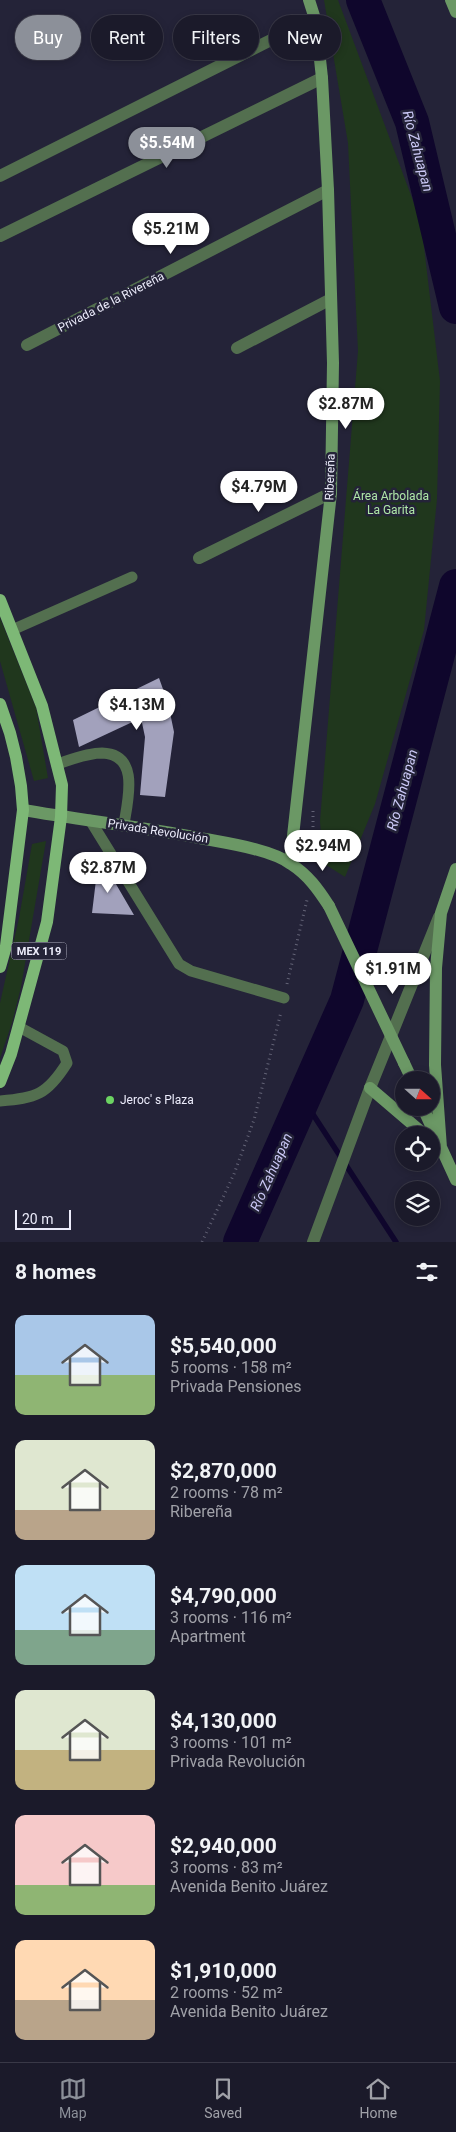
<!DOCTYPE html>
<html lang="en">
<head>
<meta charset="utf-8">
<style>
	:root { --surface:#1b1a2a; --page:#282736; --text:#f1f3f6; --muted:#a0a1a8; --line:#393847; --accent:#8c9099 }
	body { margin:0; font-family:Roboto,sans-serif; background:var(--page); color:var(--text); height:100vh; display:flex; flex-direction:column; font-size:19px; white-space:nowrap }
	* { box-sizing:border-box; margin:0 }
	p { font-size:16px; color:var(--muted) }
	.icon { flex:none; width:28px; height:28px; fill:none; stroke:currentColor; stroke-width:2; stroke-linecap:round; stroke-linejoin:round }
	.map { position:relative; height:1242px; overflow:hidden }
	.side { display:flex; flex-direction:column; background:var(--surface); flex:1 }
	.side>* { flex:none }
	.banner { position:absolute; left:15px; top:15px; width:426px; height:45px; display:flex; gap:10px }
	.needle { width:32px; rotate:111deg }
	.controls { position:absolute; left:395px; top:1071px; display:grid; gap:10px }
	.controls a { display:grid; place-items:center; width:45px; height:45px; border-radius:50%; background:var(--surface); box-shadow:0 2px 8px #0003,0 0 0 1px var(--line); font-size:25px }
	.scale { position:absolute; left:15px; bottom:12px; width:56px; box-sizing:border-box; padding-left:5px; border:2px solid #ececfb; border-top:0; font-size:14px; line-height:18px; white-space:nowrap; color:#ececfb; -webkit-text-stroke:4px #242338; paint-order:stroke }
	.price { position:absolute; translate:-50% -42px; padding:0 11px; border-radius:18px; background:#fff; color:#222; font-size:16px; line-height:32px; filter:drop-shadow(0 1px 2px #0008) }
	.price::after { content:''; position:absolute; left:50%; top:30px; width:15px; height:11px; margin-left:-8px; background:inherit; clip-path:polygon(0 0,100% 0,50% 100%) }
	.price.active { background:var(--accent); color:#fff }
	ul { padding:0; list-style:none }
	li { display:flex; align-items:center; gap:15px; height:125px; padding:0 15px }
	li span { display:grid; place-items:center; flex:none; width:140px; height:100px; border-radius:10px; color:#555 }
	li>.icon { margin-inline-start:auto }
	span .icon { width:60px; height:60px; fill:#fffc; stroke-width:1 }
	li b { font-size:21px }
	h2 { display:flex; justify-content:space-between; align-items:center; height:60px; padding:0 15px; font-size:21px }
	.tag { padding:0 18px; border-radius:22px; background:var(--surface); box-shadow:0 2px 8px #0003,0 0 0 1px var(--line); font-size:18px; line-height:45px }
	.tag.active { background:var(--accent); color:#fff }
	.dock { display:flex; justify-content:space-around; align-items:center; height:70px; border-top:1px solid var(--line); background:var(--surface); font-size:14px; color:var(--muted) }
	.dock a { display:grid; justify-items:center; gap:2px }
	.dock .active { color:var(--accent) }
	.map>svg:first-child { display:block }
	.green { fill:#20371d }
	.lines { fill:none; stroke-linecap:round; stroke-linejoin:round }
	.stream { stroke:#0f062c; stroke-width:5.5 }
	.river { stroke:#0f062c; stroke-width:34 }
	.building { fill:#a2a1bc }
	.path { stroke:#636376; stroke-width:3; stroke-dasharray:1 4; stroke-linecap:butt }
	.lane { stroke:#536f4f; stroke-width:11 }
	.street { stroke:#536f4f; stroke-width:12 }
	.secondary { stroke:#6b9865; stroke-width:12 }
	.primary { stroke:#7db876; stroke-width:12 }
	.secondary-bridge { stroke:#6b9865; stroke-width:12 }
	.poi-dot { fill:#6cd362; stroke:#242338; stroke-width:2 }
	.labels { text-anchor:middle; stroke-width:5; stroke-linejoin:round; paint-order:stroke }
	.shield { fill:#242338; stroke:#b0b0c0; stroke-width:1 }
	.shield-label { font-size:11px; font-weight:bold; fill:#ececfb }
	.street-label { font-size:12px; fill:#ececfb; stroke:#242338 }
	.park-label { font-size:12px; fill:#afe7a8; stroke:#242338 }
	.poi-label { font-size:12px; fill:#ececfb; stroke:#242338; text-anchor:start }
	.water-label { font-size:14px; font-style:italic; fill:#cbc9f6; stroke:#242338 }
</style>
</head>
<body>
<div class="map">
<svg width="456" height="1242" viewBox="0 0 456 1242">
	<rect width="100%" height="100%" fill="#242338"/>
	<!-- green -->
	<path class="green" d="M 324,0 L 338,0 L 421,222 L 440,381 L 437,499 L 424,630 L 375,804 L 345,877 L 323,863 L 320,821 L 358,351 L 348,143 Z
		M 0,618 L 36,708 L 48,778 L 34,781 L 0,661 Z
		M 46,841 L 21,987 L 12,1023 L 0,1058 L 0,1003 L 19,918 L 32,844 Z"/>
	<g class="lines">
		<!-- stream -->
		<path class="stream" d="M 303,1099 L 396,1242"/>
		<!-- river -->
		<path class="river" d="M 363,0 L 412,122 L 456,307
			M 240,1242 L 347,1000 L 456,586"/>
	</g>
	<!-- building -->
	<path class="building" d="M 159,678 L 168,703 L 174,732 L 165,797 L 140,795 L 145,737 L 141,718 L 79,747 L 73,720 Z
		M 99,855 L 134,915 L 92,913 Z"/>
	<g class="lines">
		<!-- path -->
		<path class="path" d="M 313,862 L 313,810
			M 287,984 L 307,900
			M 202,1242 L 234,1174 L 254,1120 L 281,1012"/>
		<!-- lane -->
		<path class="lane" d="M 12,630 L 132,577
			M 57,764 C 70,760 87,753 102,753 C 140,754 128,799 124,824
			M 90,820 L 179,964 L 191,971 L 284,998
			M 0,1101 C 36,1098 47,1095 67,1063 L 63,1051 L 19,1027"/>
		<!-- street -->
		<path class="street" d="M 0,176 L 279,36 L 316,22
			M 0,236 L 322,78
			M 27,345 L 328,190
			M 237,348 L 331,299
			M 199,558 L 331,493
			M 313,1242 L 370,1088 L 439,917"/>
		<!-- secondary -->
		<path class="secondary" d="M 451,0 L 456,12
			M 23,810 C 82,820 141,827 200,838 C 226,843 270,849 291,864 C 308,875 318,889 329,906
			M 290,863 L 331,493 L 333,363 L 328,190 L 322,78 L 316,22 L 309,0
			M 404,1063 L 412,1080
			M 370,1088 L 425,1135
			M 423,1108 L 456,1180
			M 441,1148 L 435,1065 L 436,968 L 441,913 L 456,869"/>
		<!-- primary -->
		<path class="primary" d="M 0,600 L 42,706 L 62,785 L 61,817 L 47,922 L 11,1054 L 0,1082
			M 0,704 L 10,733 L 16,757 L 21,786 L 23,810 L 6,946 L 0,967"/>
		<!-- secondary-bridge -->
		<path class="secondary-bridge" d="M 329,906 L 404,1063"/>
	</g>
	<!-- markers -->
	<circle class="poi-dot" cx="110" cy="1100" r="5"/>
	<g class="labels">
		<!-- shield labels -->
		<rect class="shield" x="11.5" y="942.5" width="55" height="17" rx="4"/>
		<g class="shield-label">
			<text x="39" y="955">MEX 119</text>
		</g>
		<!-- street labels -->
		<g class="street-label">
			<text transform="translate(111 302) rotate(-27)" y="4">Privada de la Rivereña</text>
			<text transform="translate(330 477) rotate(-88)" y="4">Ribereña</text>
			<text transform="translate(158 831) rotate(9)" y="4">Privada Revolución</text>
		</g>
		<!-- park labels -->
		<g class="park-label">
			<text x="391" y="500">Área Arbolada<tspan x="391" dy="14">La Garita</tspan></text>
		</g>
		<!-- poi labels -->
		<g class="poi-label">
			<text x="120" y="1104">Jeroc' s Plaza</text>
		</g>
		<!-- water labels -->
		<g class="water-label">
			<text transform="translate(418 151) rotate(75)" y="5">Río Zahuapan</text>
			<text transform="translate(402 790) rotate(-75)" y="5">Río Zahuapan</text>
			<text transform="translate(271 1172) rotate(-66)" y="5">Río Zahuapan</text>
		</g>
	</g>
</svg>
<div class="controls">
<a><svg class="needle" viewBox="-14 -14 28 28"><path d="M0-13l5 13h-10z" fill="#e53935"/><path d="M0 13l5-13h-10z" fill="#a0a1a8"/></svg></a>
<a><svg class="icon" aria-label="locate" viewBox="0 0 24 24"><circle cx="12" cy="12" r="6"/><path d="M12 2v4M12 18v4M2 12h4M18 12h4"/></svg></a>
<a><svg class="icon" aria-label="layers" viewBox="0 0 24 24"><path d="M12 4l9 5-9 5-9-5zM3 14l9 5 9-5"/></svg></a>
</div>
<div class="scale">20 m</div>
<b class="price active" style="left:167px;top:169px">$5.54M</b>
<b class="price" style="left:171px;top:255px">$5.21M</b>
<b class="price" style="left:346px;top:430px">$2.87M</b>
<b class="price" style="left:259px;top:513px">$4.79M</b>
<b class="price" style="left:137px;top:731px">$4.13M</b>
<b class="price" style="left:323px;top:872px">$2.94M</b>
<b class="price" style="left:108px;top:894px">$2.87M</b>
<b class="price" style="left:393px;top:995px">$1.91M</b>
<div class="banner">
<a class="tag active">Buy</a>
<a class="tag">Rent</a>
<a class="tag">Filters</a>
<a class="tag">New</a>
</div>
</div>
<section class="side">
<h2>8 homes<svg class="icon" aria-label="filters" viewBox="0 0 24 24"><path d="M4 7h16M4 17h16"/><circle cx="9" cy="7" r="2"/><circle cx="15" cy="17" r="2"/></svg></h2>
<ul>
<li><span style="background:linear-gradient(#a9c7e8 60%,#8fb573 0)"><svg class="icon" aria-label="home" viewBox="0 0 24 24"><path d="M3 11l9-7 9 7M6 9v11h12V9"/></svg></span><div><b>$5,540,000</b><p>5 rooms · 158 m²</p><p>Privada Pensiones</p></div></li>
<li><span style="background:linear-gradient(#dfe7d0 70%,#b9a48a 0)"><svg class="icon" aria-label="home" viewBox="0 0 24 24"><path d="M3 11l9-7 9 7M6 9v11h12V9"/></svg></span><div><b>$2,870,000</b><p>2 rooms · 78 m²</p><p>Ribereña</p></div></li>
<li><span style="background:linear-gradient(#bfe0f5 65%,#7fa58c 0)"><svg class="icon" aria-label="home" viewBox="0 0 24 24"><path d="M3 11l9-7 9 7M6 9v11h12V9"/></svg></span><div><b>$4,790,000</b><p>3 rooms · 116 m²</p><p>Apartment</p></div></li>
<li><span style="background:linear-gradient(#dfe7d0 60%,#c2b280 0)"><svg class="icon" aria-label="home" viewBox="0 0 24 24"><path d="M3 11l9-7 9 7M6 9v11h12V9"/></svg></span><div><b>$4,130,000</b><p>3 rooms · 101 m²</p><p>Privada Revolución</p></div></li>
<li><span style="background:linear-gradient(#f6c9c9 70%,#8fb573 0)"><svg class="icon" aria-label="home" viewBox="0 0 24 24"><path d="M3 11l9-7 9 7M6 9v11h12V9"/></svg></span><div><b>$2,940,000</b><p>3 rooms · 83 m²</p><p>Avenida Benito Juárez</p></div></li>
<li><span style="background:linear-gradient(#ffd9b3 60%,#b9a48a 0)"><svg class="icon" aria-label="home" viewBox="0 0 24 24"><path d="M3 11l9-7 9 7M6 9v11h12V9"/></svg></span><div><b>$1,910,000</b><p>2 rooms · 52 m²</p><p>Avenida Benito Juárez</p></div></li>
</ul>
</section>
<nav class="dock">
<a class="active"><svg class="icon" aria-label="map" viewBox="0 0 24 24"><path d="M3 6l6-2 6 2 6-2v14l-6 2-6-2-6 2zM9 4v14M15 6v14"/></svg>Map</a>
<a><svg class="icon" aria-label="saved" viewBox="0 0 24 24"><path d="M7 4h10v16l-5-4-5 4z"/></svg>Saved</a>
<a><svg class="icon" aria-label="home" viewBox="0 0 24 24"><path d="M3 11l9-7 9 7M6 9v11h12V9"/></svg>Home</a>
</nav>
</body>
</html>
